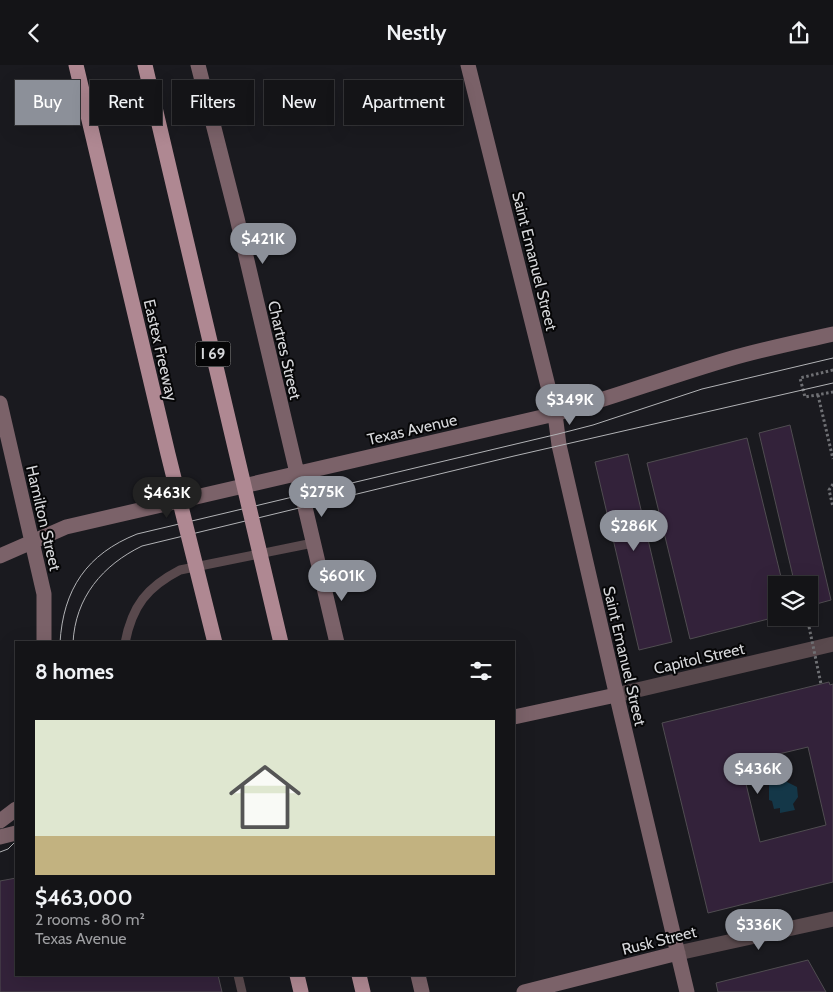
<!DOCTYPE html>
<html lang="en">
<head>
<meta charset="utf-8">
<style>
	:root { --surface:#141417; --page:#1d1d20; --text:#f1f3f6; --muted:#9d9ea1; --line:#333336; --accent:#8c9099 }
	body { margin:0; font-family:Cabin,sans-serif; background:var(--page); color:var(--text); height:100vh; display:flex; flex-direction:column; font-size:19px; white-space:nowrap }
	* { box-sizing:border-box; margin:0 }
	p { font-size:16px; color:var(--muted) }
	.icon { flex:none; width:28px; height:28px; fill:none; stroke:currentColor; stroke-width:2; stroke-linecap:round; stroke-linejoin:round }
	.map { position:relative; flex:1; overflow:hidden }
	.sheet { position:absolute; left:15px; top:576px; width:500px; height:335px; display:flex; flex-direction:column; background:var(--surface); border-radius:0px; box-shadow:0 5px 20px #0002,0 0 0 1px var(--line) }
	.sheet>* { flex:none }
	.top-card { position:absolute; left:15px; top:15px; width:500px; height:45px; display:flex; gap:10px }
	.fabs { position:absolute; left:768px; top:511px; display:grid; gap:10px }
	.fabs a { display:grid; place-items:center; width:50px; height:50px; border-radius:0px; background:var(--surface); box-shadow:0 5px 20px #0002,0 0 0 1px var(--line); font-size:25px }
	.price { position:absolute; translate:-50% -42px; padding:0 11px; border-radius:18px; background:var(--accent); color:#fff; font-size:16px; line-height:32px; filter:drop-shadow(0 1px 2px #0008) }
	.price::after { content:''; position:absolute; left:50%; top:30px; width:15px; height:11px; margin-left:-8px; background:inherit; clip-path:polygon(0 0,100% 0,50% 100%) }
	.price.active { background:#222; color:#fff }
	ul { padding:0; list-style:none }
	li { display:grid; align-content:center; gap:10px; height:265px; padding:0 20px }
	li+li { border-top:1px solid var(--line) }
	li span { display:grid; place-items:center; height:155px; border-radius:0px; color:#555 }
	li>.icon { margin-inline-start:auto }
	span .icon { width:90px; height:90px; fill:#fffc; stroke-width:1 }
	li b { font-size:21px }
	h2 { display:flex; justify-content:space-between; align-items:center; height:60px; padding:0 20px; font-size:21px }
	.pill { padding:0 18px; border-radius:0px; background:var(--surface); box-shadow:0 5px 20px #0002,0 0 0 1px var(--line); font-size:18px; line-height:45px }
	.pill.active { background:var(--accent); color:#fff }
	header { display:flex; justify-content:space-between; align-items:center; height:65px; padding:0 20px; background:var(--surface); font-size:22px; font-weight:600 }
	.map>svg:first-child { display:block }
	.water { fill:#143748 }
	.building { fill:#33223a; stroke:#504d51; fill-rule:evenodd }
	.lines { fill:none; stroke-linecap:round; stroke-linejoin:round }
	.path { stroke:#6f7074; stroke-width:3; stroke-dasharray:2.5 2.5; stroke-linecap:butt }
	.lane { stroke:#59494d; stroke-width:9 }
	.street { stroke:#59494d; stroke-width:15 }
	.secondary { stroke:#7b6269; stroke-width:15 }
	.highway { stroke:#af8892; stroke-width:15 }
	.tram { stroke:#b2b3b6; stroke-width:1 }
	.path-bridge { stroke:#6f7074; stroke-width:3; stroke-dasharray:2.5 2.5; stroke-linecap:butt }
	.highway-bridge { stroke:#af8892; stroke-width:15 }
	.labels { text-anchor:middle; stroke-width:4; stroke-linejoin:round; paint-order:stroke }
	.shield { fill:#060607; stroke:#98989b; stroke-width:1 }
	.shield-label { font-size:15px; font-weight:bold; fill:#d6d7da }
	.street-label { font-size:16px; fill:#d6d7da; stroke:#060607 }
</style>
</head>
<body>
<header><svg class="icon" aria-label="back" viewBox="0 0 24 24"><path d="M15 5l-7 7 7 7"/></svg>Nestly<svg class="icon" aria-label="share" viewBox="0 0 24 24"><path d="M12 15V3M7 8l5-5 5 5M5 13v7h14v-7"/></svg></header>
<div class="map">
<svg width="833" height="927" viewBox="0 0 833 927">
	<rect width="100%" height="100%" fill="#1a1a1f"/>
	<!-- water -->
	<path class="water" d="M 786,710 L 787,717 L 797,722 L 798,732 L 793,739 L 795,745 L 780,748 L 780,743 L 774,744 L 772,736 L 769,735 L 769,720 L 774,719 L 773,713 Z"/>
	<!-- building -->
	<path class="building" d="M 790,360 L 831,535 L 809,541 L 809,520 L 795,520 L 759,368 Z
		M 747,373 L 783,520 L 776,520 L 776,552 L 690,574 L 647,398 Z
		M 628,389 L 672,577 L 639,585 L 595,397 Z
		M 829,617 L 830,620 L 833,619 L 833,817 L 708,848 L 662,658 ZM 808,682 L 826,760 L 760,777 L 741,698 Z
		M 16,813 L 16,910 L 218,910 L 222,927 L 0,927 L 0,816 Z
		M 808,895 L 826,927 L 718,927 L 716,918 Z"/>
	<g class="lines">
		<!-- path -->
		<path class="path" d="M 833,305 L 800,313 L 805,332 L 833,327
			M 818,330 L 833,394
			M 833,419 L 829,425 L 833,442"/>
		<!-- lane -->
		<path class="lane" d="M 125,578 C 132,541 147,522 180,505 L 313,478
			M 238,910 L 242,927"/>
		<!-- street -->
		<path class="street" d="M 616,630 L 833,579
			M 678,888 L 833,854"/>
		<!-- secondary -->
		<path class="secondary" d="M 198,0 L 237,153 L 337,578
			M 468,0 L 555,349 L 559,380 L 621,649 L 687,927
			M 0,338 L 44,529 L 44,578
			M 0,491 L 66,462 L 555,349 C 614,332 671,311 729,294 C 763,284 798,277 833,269
			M 514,652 L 616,630
			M 0,756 L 16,744
			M 0,772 L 16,768
			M 418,910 L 422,927
			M 524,927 L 678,888"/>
		<!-- highway -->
		<path class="highway" d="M 297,910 L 301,927
			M 359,910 L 363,927"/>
		<!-- tram -->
		<path class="tram" d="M 60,578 C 63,524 87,489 137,469 L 558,369 L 593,360 L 702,324 L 833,293
			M 73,578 C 75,532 103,500 142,481 L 514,391 L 833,318
			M 0,787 L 8,784 L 16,776"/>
		<!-- path-bridge -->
		<path class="path-bridge" d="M 807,552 L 821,619"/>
		<!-- highway-bridge -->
		<path class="highway-bridge" d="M 76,0 L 168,389 L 215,578
			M 145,0 L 281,578"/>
	</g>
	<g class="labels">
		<!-- shield labels -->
		<rect class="shield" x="195.5" y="276.5" width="35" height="25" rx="4"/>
		<g class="shield-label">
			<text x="213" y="294">I 69</text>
		</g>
		<!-- street labels -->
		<g class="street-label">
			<text transform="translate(535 196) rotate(76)" y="6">Saint Emanuel Street</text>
			<text transform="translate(161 285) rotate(77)" y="6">Eastex Freeway</text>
			<text transform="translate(285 285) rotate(77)" y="6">Chartres Street</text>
			<text transform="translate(412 364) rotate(-13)" y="6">Texas Avenue</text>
			<text transform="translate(44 453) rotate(77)" y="6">Hamilton Street</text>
			<text transform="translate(625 591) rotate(77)" y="6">Saint Emanuel Street</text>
			<text transform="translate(699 593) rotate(-13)" y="6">Capitol Street</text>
			<text transform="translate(659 875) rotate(-14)" y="6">Rusk Street</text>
		</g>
	</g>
</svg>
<div class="fabs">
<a><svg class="icon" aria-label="layers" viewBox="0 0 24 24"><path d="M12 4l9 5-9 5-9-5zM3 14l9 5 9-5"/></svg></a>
</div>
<b class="price" style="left:263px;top:200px">$421K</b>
<b class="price" style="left:570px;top:361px">$349K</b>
<b class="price" style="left:322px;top:453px">$275K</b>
<b class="price active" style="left:167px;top:454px">$463K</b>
<b class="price" style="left:634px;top:487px">$286K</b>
<b class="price" style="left:342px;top:537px">$601K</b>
<b class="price" style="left:758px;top:730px">$436K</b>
<b class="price" style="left:759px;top:886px">$336K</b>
<div class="top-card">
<a class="pill active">Buy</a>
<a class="pill">Rent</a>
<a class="pill">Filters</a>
<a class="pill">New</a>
<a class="pill">Apartment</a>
</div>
<section class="sheet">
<h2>8 homes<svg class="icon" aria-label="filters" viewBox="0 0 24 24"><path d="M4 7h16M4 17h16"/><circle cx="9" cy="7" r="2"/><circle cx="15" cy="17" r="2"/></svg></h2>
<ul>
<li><span style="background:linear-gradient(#dfe7d0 75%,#c2b280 0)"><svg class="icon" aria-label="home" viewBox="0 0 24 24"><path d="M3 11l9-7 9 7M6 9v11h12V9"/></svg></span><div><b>$463,000</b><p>2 rooms · 80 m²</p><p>Texas Avenue</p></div></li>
</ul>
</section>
</div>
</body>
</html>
